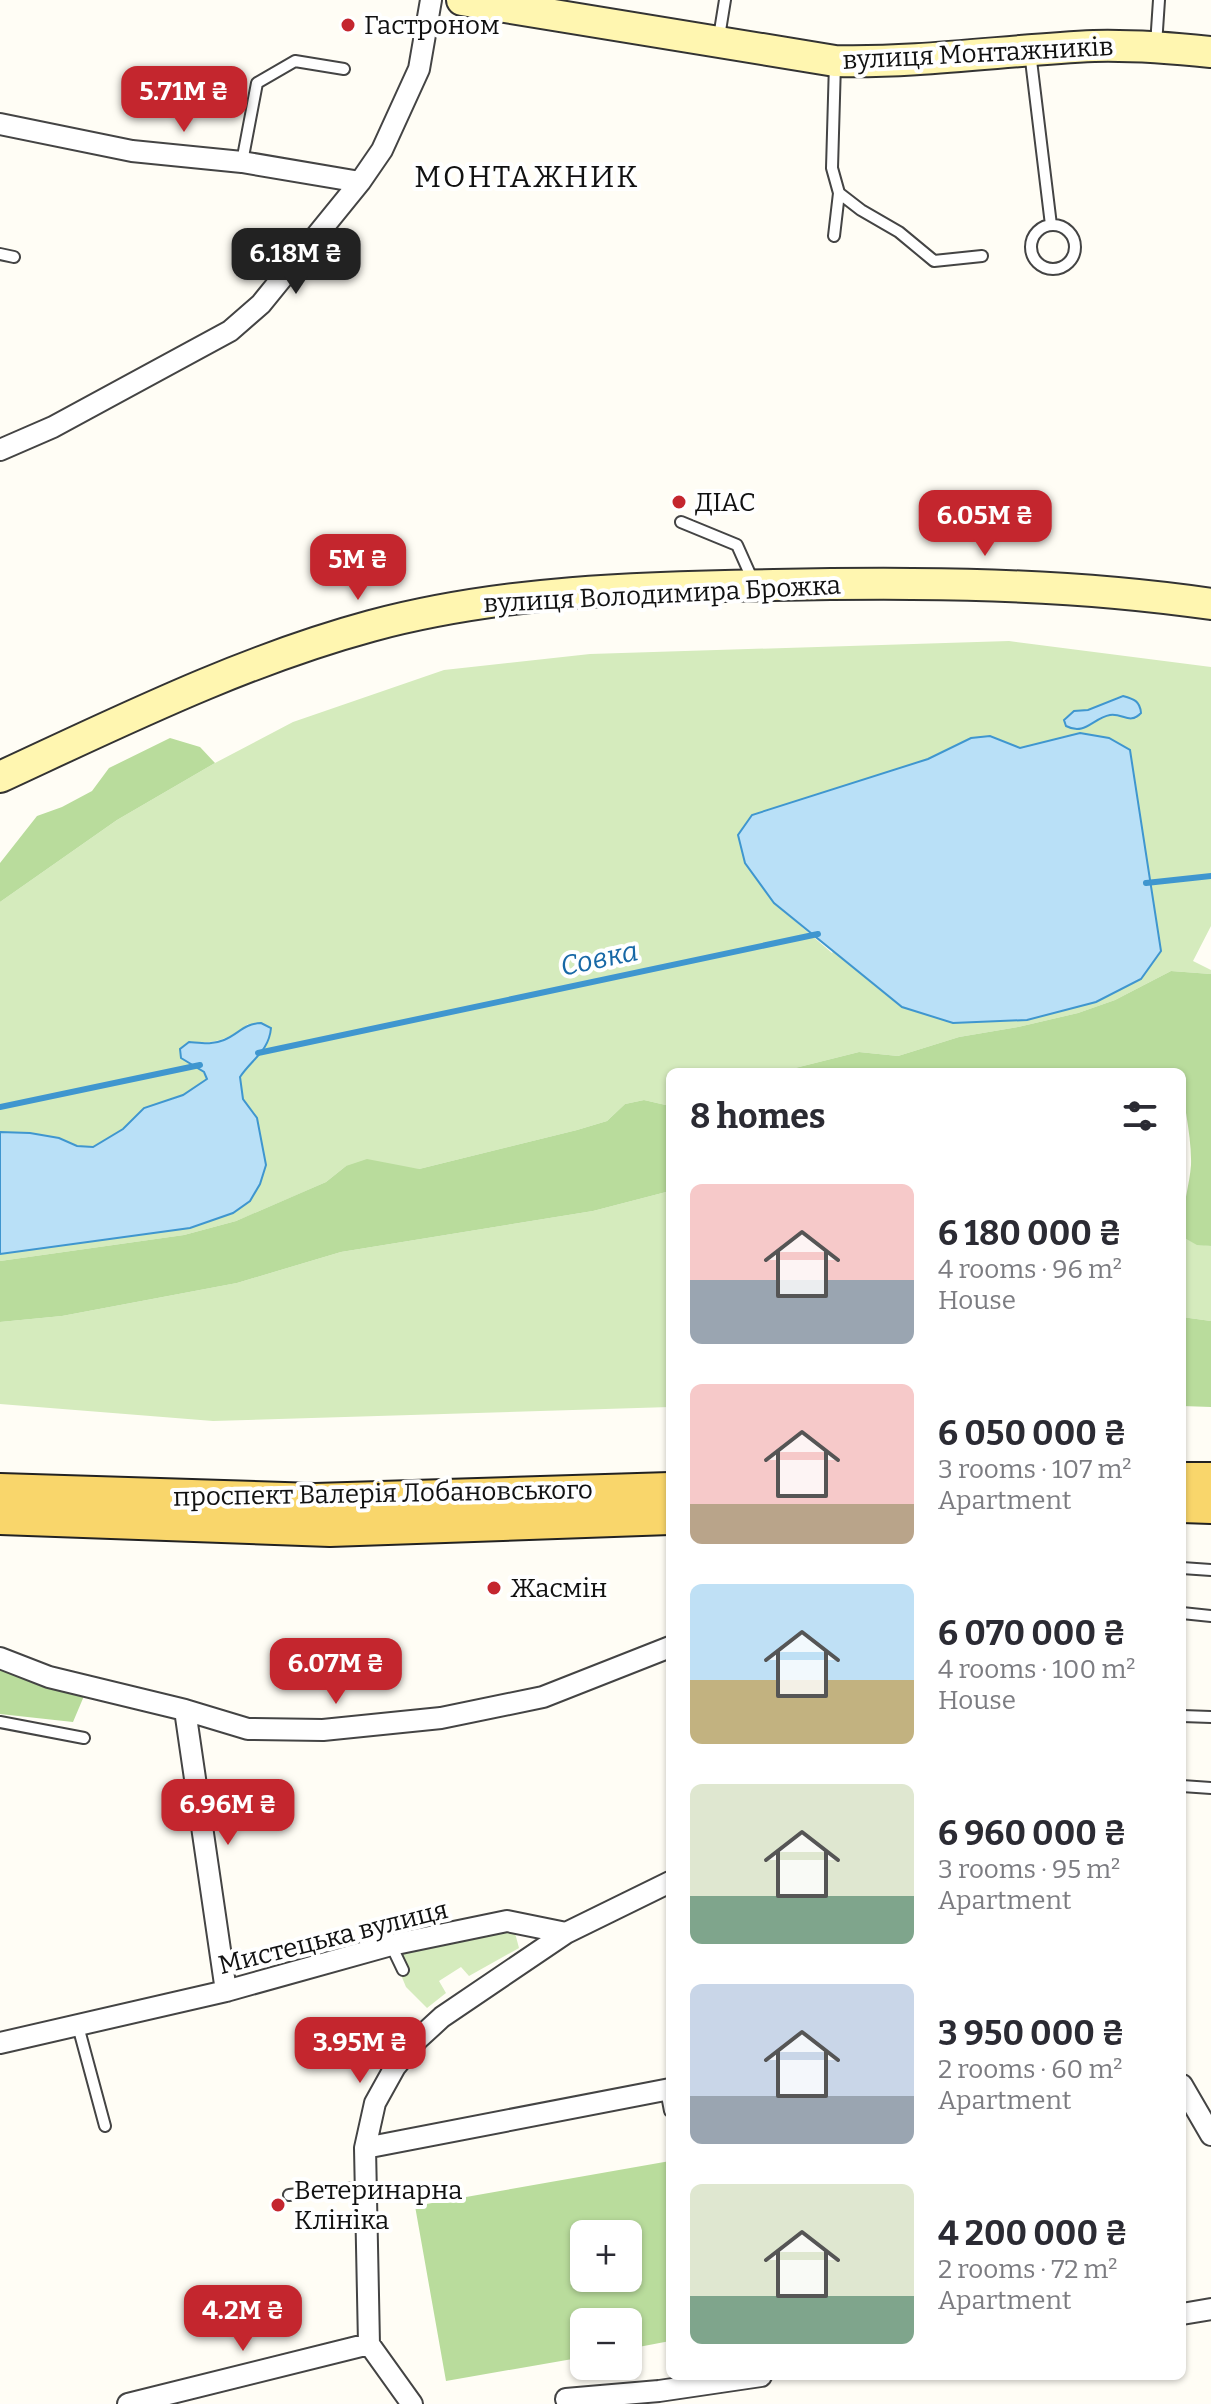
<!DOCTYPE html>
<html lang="en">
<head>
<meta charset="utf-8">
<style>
	:root { --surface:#fff; --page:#f7f7f7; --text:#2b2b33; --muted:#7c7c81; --accent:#c4262e }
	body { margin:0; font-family:Bitter,serif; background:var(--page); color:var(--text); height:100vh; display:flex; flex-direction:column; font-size:30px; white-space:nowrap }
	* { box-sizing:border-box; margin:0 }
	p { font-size:26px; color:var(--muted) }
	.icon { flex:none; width:44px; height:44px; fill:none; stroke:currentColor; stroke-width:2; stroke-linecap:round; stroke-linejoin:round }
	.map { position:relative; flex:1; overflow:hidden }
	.sheet { position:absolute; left:666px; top:1068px; width:520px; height:1312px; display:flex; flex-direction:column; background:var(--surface); border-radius:12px; box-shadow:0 2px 6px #0004 }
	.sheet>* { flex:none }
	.controls { position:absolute; left:570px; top:2220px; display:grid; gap:16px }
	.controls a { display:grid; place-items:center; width:72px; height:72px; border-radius:12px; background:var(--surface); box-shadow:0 2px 6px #0004; font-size:40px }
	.price { position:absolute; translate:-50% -68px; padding:0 18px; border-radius:16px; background:var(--accent); color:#fff; font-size:26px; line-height:52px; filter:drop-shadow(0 2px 4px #0008) }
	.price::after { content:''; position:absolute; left:50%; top:48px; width:24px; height:18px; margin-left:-12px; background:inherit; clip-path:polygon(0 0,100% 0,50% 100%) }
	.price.selected { background:#222; color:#fff }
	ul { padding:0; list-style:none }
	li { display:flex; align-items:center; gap:24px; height:200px; padding:0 24px }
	li span { display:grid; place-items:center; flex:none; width:224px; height:160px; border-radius:12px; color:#555 }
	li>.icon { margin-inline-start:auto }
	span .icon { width:96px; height:96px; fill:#fffc; stroke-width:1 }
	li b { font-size:34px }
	h2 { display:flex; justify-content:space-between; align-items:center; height:96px; padding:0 24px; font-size:34px }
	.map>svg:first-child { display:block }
	.green { fill:#d5ebbd; fill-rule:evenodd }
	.forest { fill:#b9dc9c; fill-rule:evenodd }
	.water { fill:#b9e0f7; stroke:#3f96cf; stroke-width:2 }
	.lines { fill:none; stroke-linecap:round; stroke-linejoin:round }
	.stream { stroke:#3f96cf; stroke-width:6 }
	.lane-casing { stroke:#444; stroke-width:14 }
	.street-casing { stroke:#444; stroke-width:24 }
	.secondary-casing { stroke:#333; stroke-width:34 }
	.primary-casing { stroke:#222; stroke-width:36 }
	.lane { stroke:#fff; stroke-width:10 }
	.street { stroke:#fff; stroke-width:20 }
	.secondary { stroke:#fff6b0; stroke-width:30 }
	.primary { stroke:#f9d66b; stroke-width:32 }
	.poi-dot { fill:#c4262e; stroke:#fff; stroke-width:3 }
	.labels { text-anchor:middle; stroke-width:8; stroke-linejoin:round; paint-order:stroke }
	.poi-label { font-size:26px; fill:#111; stroke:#fff; text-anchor:start }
	.street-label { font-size:26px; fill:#111; stroke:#fff }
	.water-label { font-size:28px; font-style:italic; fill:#1768a6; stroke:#fff }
	.quarter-label { font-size:30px; letter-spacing:2px; fill:#111; stroke:#fff }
</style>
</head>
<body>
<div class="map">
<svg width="1211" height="2404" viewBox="0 0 1211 2404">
	<rect width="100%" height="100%" fill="#fffdf5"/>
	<!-- green -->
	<path class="green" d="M 1009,641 L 1211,667 L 1211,926 L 1193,961 L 1211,970 L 1211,974 L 1171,971 L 1115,1000 L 1078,1013 L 1018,1027 L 959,1037 L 898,1056 L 859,1052 L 779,1072 L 670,1072 L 670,1106 L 644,1100 L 625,1104 L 607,1121 L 577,1130 L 419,1169 L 346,1166 L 326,1182 L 294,1196 L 236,1221 L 184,1235 L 0,1261 L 0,1254 L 190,1228 L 233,1213 L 257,1118 L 243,1099 L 240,1076 L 253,1058 L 264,1051 L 248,1024 C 229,1040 214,1044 189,1042 L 180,1049 C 188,1058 203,1068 207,1079 L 183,1095 L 144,1108 L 123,1129 L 93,1147 L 77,1146 L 59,1138 L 30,1133 L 0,1132 L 0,902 L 117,820 L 215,763 L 293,722 L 444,670 L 590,654 ZM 1123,696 L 1137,718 C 1128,721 1126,716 1116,715 C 1105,713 1093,724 1083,729 L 1074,711 L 1088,710 ZM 990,736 L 1020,748 L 832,953 L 774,903 L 745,863 L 928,759 L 971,738 Z
		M 670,1191 L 670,1407 L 213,1421 L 0,1404 L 0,1322 L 62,1316 L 237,1283 L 341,1252 L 593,1211 Z
		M 1182,1224 L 1186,1239 L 1197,1244 L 1211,1246 L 1211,1321 L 1182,1317 Z
		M 507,1927 L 515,1933 L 519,1948 L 469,1976 L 461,1967 L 439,1981 L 446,1993 L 427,2008 L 406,1987 L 401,1975 L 406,1971 L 398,1950 Z"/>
	<!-- forest -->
	<path class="forest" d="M 170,738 L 200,747 L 215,763 L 117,820 L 0,902 L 0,863 L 37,816 L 62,807 L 92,791 L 109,768 Z
		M 1171,971 L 1211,974 L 1211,1246 L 1197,1245 L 1186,1239 C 1179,1213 1189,1191 1191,1165 C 1192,1133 1182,1103 1182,1072 L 1135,1069 L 1127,1072 L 779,1072 L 859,1052 L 898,1056 L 959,1037 L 1018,1027 L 1078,1013 L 1115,1000 Z
		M 644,1100 L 670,1106 L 670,1191 L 593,1211 L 341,1252 L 237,1283 L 62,1316 L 0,1322 L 0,1261 L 184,1235 L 236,1221 L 326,1182 L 346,1166 L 367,1159 L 419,1169 L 577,1130 L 607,1121 L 625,1104 Z
		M 1182,1317 L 1211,1321 L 1211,1407 L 1182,1406 Z
		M 0,1667 L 84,1696 L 73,1722 L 0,1714 Z
		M 670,2161 L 670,2341 L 628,2349 L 628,2322 L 584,2322 L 584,2357 L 446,2381 L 415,2206 ZM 584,2234 L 628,2234 L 628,2278 L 584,2278 Z"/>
	<!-- water -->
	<path class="water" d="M 1123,696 C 1134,699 1140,701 1141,713 C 1130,725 1123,713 1110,715 C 1093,718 1085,736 1066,726 L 1064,720 L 1074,711 L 1088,710 Z
		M 1080,733 L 1109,738 L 1130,750 L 1161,951 L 1141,979 L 1096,1002 L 1027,1020 L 953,1023 L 902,1007 L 774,903 L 745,863 L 738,835 L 752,815 L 928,759 L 971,738 L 990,736 L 1020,748 Z
		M 261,1023 L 271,1028 C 269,1051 252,1059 240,1077 L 243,1099 L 257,1118 L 266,1165 L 260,1184 L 250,1201 L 233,1213 L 190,1228 L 0,1254 L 0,1132 L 30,1133 L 59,1138 L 77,1146 L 93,1147 L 123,1129 L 144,1108 L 183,1095 L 207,1079 L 204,1072 L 181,1058 L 180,1049 L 189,1042 C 202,1043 212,1045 224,1040 C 240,1033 243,1024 261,1023 Z"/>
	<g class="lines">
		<!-- stream -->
		<path class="stream" d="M 1146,883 L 1211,876
			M 258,1053 L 818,934
			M 0,1107 L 200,1065"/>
		<defs>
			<path id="lane" d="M 719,37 L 725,0
				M 1156,45 L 1159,0
				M 1030,52 L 1051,225
				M 835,63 L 832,168 L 839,193 L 861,210 L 899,232 L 934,261 L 982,256
				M 242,162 L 257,83 L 295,61 L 344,69
				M1031 247a22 22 0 1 1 44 0a22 22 0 1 1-44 0Z
				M 834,236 L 839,193
				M 0,254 L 14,257
				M 681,522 L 737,545 L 754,583
				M 1182,1568 L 1211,1570
				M 1182,1613 L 1211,1616
				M 1182,1716 L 1211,1717
				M 0,1722 L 84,1738
				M 1182,1786 L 1211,1788
				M 391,1945 L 403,1970
				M 78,2026 L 105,2126
				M 666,2090 L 670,2111
				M 289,2195 L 366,2187"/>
			<path id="street" d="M 0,124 L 132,151 L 242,162 L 360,182
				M 0,450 L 53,427 L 230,331 L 261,304 L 360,182 L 382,150 L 419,69 L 431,0
				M 0,1658 L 49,1677 L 185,1710 L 248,1729 L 323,1730 L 441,1718 L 543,1697 L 670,1647
				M 185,1710 L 226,1991
				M 0,2043 L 226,1991 L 391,1945 L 507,1921 L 566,1933
				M 1182,2085 L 1211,2135
				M 365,2148 L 670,2089
				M 1182,2314 L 1211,2309
				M 369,2344 L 365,2148 L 375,2103 L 395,2067 L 418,2039 L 442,2017 L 566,1933 L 670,1882
				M 369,2344 L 412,2404
				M 566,2399 L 659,2391 L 761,2376
				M 128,2404 L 369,2344"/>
			<path id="secondary" d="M 462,0 L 835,61 C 922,63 1007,50 1094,46 C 1133,45 1172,48 1211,52
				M 0,777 C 121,721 242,661 371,626 C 501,591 640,587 774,585 C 921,582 1066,583 1211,604"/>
			<path id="primary" d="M 1182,1479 L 1211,1479
				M 0,1490 L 315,1500 L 670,1489
				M 1182,1506 L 1211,1507
				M 0,1518 L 330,1530 L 670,1518"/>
		</defs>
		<!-- lane casing -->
		<use href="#lane" class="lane-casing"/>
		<!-- street casing -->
		<use href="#street" class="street-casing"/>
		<!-- secondary casing -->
		<use href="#secondary" class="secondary-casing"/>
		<!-- primary casing -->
		<use href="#primary" class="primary-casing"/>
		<!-- lane -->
		<use href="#lane" class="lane"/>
		<!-- street -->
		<use href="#street" class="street"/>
		<!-- secondary -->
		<use href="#secondary" class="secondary"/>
		<!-- primary -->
		<use href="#primary" class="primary"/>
	</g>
	<!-- markers -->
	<g class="poi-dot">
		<circle cx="348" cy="25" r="8"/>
		<circle cx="679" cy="502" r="8"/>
		<circle cx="494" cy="1588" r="8"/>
		<circle cx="278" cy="2205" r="8"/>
	</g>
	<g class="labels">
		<!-- poi labels -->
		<g class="poi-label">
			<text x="364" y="34">Гастроном</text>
			<text x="695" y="511">ДІАС</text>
			<text x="510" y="1597">Жасмін</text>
			<text x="294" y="2199">Ветеринарна<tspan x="294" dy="30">Клініка</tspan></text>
		</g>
		<!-- street labels -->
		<g class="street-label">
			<text transform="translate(978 53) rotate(-3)" y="9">вулиця Монтажників</text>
			<text transform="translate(662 594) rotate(-3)" y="9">вулиця Володимира Брожка</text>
			<text transform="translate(383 1493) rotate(-1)" y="9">проспект Валерія Лобановського</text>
			<text transform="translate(333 1937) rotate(-14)" y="9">Мистецька вулиця</text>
		</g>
		<!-- water labels -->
		<g class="water-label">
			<text transform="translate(599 958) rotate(-12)" y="10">Совка</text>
		</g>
		<!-- quarter labels -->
		<g class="quarter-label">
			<text x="527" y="187">МОНТАЖНИК</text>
		</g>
	</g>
</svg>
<div class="controls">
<a>+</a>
<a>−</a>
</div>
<b class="price" style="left:184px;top:134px">5.71M ₴</b>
<b class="price selected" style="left:296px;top:296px">6.18M ₴</b>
<b class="price" style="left:985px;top:558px">6.05M ₴</b>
<b class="price" style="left:358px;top:602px">5M ₴</b>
<b class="price" style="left:336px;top:1706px">6.07M ₴</b>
<b class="price" style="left:228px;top:1847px">6.96M ₴</b>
<b class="price" style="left:360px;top:2085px">3.95M ₴</b>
<b class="price" style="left:243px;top:2353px">4.2M ₴</b>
<section class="sheet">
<h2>8 homes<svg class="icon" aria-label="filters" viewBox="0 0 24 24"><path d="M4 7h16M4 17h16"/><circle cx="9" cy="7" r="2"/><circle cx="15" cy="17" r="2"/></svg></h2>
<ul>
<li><span style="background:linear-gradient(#f6c9c9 60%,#9aa5b1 0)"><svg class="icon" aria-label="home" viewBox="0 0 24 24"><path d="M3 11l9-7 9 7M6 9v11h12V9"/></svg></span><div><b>6 180 000 ₴</b><p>4 rooms · 96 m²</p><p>House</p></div></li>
<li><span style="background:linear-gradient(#f6c9c9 75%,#b9a48a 0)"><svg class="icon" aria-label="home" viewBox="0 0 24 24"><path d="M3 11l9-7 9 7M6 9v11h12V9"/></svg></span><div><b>6 050 000 ₴</b><p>3 rooms · 107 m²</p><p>Apartment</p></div></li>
<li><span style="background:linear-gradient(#bfe0f5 60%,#c2b280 0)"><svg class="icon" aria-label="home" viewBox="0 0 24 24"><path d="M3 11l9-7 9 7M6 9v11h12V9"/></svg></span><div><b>6 070 000 ₴</b><p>4 rooms · 100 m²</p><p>House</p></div></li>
<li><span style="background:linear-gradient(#dfe7d0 70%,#7fa58c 0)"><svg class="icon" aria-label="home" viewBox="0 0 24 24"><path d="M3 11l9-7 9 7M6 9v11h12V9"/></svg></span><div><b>6 960 000 ₴</b><p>3 rooms · 95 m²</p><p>Apartment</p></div></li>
<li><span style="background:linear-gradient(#c9d6e8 70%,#9aa5b1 0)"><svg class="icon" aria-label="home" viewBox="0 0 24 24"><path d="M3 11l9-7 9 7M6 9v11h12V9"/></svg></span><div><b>3 950 000 ₴</b><p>2 rooms · 60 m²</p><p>Apartment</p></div></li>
<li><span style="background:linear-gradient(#dfe7d0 70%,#7fa58c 0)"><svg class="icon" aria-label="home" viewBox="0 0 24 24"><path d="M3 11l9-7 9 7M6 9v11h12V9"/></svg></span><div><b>4 200 000 ₴</b><p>2 rooms · 72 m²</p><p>Apartment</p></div></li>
</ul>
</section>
</div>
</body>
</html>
